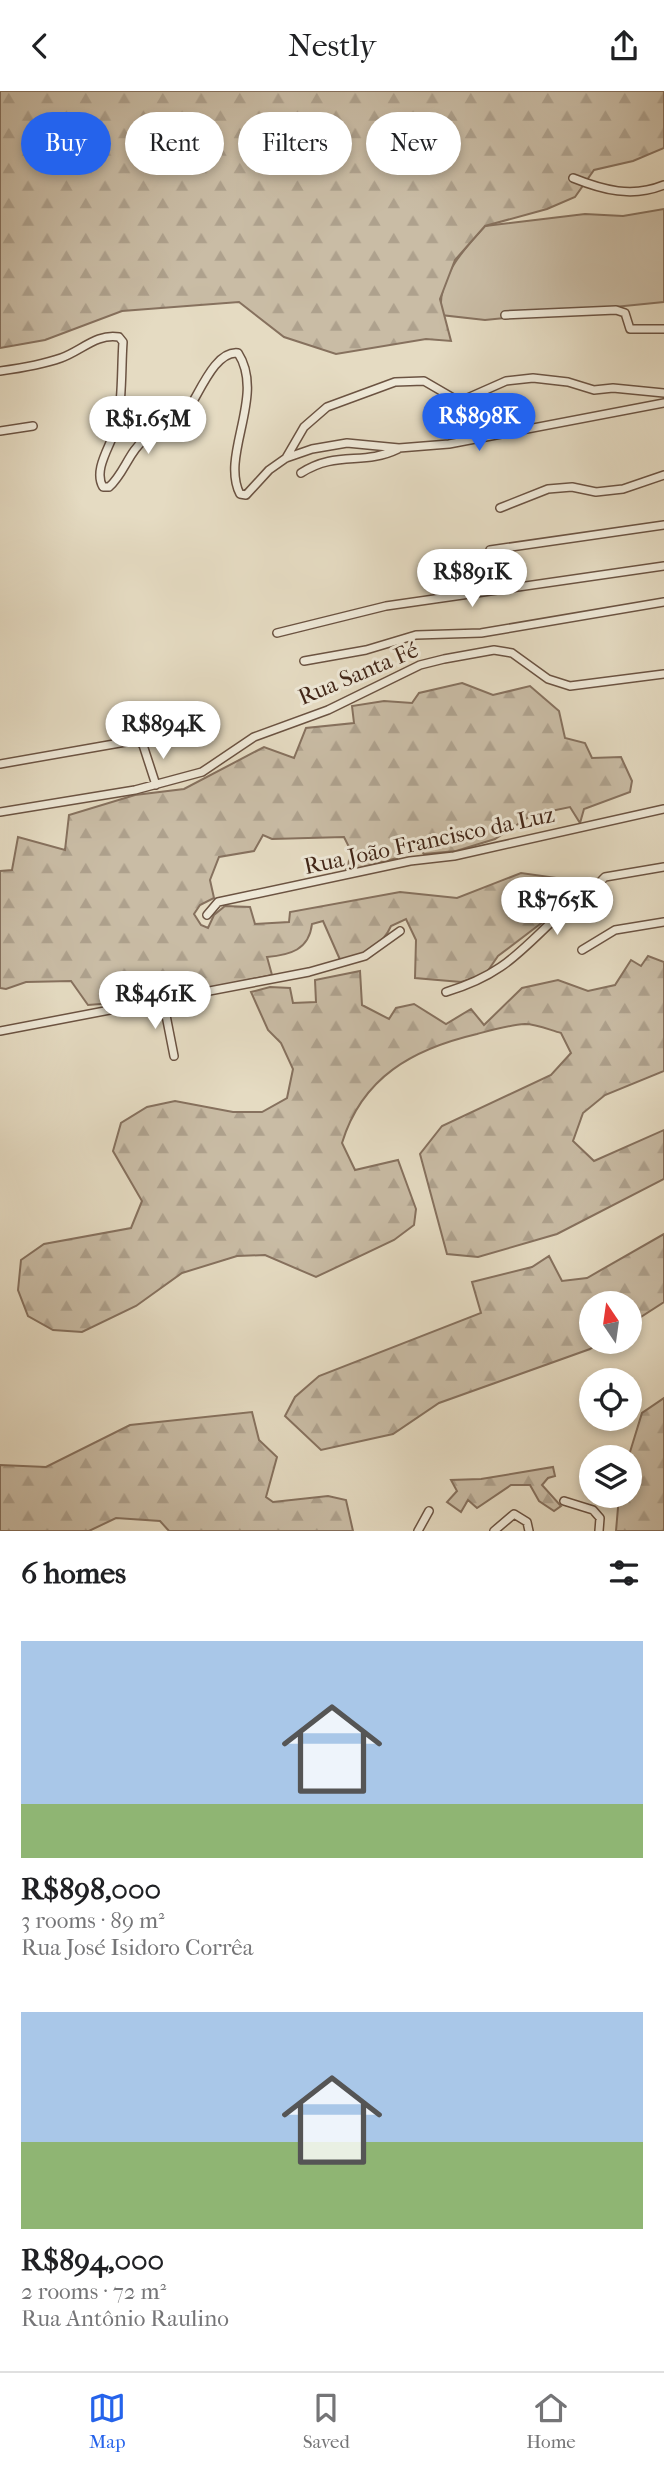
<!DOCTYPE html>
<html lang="en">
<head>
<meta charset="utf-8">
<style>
	:root { --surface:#fff; --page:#f2f2f2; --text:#202124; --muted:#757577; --line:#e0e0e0; --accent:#2563eb }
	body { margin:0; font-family:"IM FELL French Canon",serif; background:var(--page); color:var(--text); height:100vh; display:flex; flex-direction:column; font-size:26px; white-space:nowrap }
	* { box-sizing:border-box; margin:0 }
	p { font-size:23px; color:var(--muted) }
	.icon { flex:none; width:38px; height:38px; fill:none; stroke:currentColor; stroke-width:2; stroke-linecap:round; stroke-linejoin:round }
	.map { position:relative; height:1440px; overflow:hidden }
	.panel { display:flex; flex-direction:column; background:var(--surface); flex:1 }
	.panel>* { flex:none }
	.top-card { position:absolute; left:21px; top:21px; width:623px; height:63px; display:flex; gap:14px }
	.needle { width:46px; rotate:347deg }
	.tools { position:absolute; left:579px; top:1200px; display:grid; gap:14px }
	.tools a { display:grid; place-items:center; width:63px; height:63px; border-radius:50%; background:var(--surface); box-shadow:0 4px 10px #0003; font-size:35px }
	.price { position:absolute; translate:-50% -60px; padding:0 16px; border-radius:24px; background:#fff; color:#222; font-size:23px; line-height:46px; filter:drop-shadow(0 2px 4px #0008) }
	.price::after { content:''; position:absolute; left:50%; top:42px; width:21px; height:16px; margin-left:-10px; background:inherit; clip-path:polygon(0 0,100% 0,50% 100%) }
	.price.selected { background:var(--accent); color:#fff }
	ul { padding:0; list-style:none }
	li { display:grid; align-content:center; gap:14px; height:371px; padding:0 21px }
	li span { display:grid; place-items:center; height:217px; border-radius:0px; color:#555 }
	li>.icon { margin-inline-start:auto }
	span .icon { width:126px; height:126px; fill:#fffc; stroke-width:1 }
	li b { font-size:30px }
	h2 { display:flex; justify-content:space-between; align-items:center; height:84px; padding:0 21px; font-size:30px }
	.chip { padding:0 24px; border-radius:32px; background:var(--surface); box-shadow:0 4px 10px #0003; font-size:24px; line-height:63px }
	.chip.selected { background:var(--accent); color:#fff }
	header { display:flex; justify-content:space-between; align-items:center; height:91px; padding:0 21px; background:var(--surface); font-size:32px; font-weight:600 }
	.menu { display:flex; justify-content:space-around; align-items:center; height:98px; border-top:2px solid var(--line); background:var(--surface); font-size:19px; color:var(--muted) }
	.menu a { display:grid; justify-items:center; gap:4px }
	.menu .selected { color:var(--accent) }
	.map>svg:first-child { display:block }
	.green { fill:#c9bca5; stroke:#86715e; stroke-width:2 }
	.forest { fill:url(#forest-firs); stroke:#86715e; stroke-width:2 }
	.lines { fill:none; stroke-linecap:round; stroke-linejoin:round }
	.minor-casing { stroke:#6b5342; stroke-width:10 }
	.minor { stroke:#eee8d7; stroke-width:7 }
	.labels { text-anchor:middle; stroke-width:6; stroke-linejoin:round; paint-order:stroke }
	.street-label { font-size:23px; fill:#422618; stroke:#eee8d7 }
</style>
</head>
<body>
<header><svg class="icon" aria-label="back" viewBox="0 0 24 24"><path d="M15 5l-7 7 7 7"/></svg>Nestly<svg class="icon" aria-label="share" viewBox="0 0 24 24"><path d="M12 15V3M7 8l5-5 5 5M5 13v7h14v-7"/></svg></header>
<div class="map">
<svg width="664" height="1440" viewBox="0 0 664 1440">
	<defs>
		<pattern id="forest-firs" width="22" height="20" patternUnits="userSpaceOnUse" patternTransform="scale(1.75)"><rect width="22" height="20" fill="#c9bca5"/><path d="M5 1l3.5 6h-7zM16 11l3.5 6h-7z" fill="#aea18d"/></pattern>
	</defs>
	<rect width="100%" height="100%" fill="#e5dbc2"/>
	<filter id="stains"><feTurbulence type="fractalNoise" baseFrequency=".00286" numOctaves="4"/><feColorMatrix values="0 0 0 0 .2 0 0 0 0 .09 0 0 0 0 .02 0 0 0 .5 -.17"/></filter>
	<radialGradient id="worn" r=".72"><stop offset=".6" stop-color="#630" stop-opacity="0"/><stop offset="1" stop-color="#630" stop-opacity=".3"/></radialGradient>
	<!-- green -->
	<path class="green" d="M 664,118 L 664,211 L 485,229 L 441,224 C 437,187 462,160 485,135 L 585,123 L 623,125 Z"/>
	<!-- forest -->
	<path class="forest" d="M 0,0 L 664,0 L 664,57 L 633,70 L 594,79 L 575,106 L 547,118 L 485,135 L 455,169 L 440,208 L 451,250 L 426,248 L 336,263 L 284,246 L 239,211 L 122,220 L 45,249 L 0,257 Z
		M 462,592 L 493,604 L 530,595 L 559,620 L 565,647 L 585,652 L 592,667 L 621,666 L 632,690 L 630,701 L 584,718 L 580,732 L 570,716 L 532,724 L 495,748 L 456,760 L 424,763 L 412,750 L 397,752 L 397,767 L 345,781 L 352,762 L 344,746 L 272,748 L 263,744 L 254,760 L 219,766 L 210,789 L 214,807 L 200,814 L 194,823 L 201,834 L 208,837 L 214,824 L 225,815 L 250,816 L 255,833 L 289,831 L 290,821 L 400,801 L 457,807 L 521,782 L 557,787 L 552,824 L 498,865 L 485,884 L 461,891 L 415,887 L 416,849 L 406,828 L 391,835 C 382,856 363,864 341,871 L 323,830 L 312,833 C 309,859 290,864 267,866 L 272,884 L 176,904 L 157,902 L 126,911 L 88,914 L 71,890 L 26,891 L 6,898 L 0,897 L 0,780 L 12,779 L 18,746 L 65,759 L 69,724 L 135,704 L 184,698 L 264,656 L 294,667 L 306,637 L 354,632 L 352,615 L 384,610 L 412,612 L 419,602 Z
		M 648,865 L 664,871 L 664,980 L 605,1004 L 583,1022 L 573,1050 L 594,1070 L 664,1039 L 664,1088 L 557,1143 L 478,1166 L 447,1163 L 420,1063 L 442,1035 L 551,984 L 571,962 L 561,942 C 550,939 536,933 525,933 C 509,934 492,939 477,943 C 413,958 362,986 342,1052 L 355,1079 L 398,1069 L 416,1118 L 414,1134 L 394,1149 L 316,1186 L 265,1164 L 237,1165 L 182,1182 L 136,1215 L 82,1241 L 53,1239 L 28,1225 L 18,1199 L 21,1169 L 44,1153 L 131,1137 L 142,1110 L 113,1060 L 121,1032 L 147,1016 L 175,1010 L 233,1021 L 262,1021 L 287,1007 L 293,978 L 281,952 L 268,939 L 251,901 L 270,896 L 290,897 L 293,912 L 316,911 L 315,889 L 360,880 L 362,914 L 389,928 L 396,917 L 414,913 L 446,933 L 471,918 L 484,934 L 522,897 L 558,889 L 588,900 L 615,894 L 631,869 L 641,875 Z
		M 664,1143 L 664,1211 L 630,1233 L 630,1213 L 592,1213 L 592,1251 L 601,1251 L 590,1258 L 439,1312 L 393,1343 L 321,1359 L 285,1325 L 295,1306 L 319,1285 L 481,1222 L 472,1191 L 532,1176 L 549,1165 L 562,1190 L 587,1187 Z
		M 664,1307 L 664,1440 L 616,1440 L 619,1405 L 630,1405 L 630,1367 L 623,1367 L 630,1361 L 642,1322 Z
		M 252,1321 L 259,1349 L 277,1366 L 266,1406 L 273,1411 L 328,1405 L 346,1409 L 353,1440 L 169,1440 L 160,1430 L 116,1427 L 89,1440 L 0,1440 L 0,1374 L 46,1376 L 130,1334 Z
		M 553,1376 L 555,1385 L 548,1387 L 542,1394 L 561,1415 L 554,1420 L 539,1410 L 530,1394 L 511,1394 L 477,1417 L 468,1409 L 461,1421 L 447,1411 L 457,1400 L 451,1389 L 481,1388 Z"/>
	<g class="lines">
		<defs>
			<path id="minor" d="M 573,87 C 603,99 632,107 664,94
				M 505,224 L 616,219 L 625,222 L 630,238 L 664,238
				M 0,280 C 22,277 41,274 61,267 C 81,260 97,242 119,246 L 123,251 C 121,279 123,312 115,339 C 110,356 93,379 103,396 L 109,396 C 124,383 129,360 145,348 C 158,339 173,339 183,326 C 197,310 213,259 238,262 C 266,305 220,364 240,403 L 246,404 L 269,379 L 286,367 L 312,358 L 347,352 L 399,357 L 449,353 L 664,312
				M 0,340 L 33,335
				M 286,367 L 304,336 L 327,316 L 395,291 L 424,290 L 455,308 L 463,309 L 506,290 L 533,287 L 568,291 L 594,299 L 613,297 L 664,302
				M 301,382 C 337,359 363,375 398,358
				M 500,417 L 548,398 L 572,396 L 596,401 L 623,398 L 664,384
				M 490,459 L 664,434
				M 277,542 L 386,515 L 664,475
				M 304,570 L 366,559 L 416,544 L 481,542 L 664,511
				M 0,673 L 137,649 L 143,654 L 156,694
				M 0,721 L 135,699 L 202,681 L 254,646 L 328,619 L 420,574 L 444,568 L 494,559 L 512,562 L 548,588 L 570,595 L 664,583
				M 207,824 L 218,811 L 410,770 L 454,765 L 664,718
				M 582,859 L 615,839 L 664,831
				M 446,901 C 503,884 519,861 560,823 C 568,815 579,814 587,807 C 594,801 598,792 605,786 L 664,776
				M 163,909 L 174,965
				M 0,940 L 309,881 L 365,865 L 400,840
				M 564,1410 L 593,1419 L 600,1427 L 599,1440
				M 418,1440 L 429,1420
				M 494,1440 L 514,1423 L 527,1431 L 529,1440"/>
		</defs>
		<!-- minor casing -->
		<use href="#minor" class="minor-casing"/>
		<!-- minor -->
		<use href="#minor" class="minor"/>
	</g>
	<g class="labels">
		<!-- street labels -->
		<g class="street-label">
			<text transform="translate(358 582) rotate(-23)" y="8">Rua Santa Fé</text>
			<text transform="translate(429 749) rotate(-12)" y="8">Rua João Francisco da Luz</text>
		</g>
	</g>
	<rect width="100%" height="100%" filter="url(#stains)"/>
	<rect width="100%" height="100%" fill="url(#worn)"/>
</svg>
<div class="tools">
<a><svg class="needle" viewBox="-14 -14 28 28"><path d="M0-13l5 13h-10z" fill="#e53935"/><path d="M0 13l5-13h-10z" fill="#757577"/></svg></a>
<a><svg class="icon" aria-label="locate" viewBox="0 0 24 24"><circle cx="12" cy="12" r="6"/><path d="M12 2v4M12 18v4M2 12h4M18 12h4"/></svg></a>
<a><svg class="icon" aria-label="layers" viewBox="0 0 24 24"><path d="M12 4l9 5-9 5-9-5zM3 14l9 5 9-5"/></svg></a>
</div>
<b class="price selected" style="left:479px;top:362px">R$898K</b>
<b class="price" style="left:148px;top:365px">R$1.65M</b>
<b class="price" style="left:472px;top:518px">R$891K</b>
<b class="price" style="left:163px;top:670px">R$894K</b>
<b class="price" style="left:557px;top:846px">R$765K</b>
<b class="price" style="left:155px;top:940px">R$461K</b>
<div class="top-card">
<a class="chip selected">Buy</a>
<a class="chip">Rent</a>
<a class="chip">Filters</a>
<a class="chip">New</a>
</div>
</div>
<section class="panel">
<h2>6 homes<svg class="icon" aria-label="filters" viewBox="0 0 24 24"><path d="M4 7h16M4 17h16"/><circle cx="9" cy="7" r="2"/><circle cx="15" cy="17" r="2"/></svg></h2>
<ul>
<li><span style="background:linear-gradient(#a9c7e8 75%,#8fb573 0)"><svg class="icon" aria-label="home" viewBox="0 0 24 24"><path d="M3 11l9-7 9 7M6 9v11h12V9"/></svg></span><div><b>R$898,000</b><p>3 rooms · 89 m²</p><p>Rua José Isidoro Corrêa</p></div></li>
<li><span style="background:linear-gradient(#a9c7e8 60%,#8fb573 0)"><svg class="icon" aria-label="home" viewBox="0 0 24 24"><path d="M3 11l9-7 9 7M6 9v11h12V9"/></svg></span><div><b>R$894,000</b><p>2 rooms · 72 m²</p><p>Rua Antônio Raulino</p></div></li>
</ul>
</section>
<nav class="menu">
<a class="selected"><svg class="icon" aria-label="map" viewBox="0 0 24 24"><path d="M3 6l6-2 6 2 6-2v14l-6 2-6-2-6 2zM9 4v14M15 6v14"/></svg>Map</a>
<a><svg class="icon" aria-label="saved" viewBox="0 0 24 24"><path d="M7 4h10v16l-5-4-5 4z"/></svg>Saved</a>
<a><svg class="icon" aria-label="home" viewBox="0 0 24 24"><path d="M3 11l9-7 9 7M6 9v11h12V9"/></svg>Home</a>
</nav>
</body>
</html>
